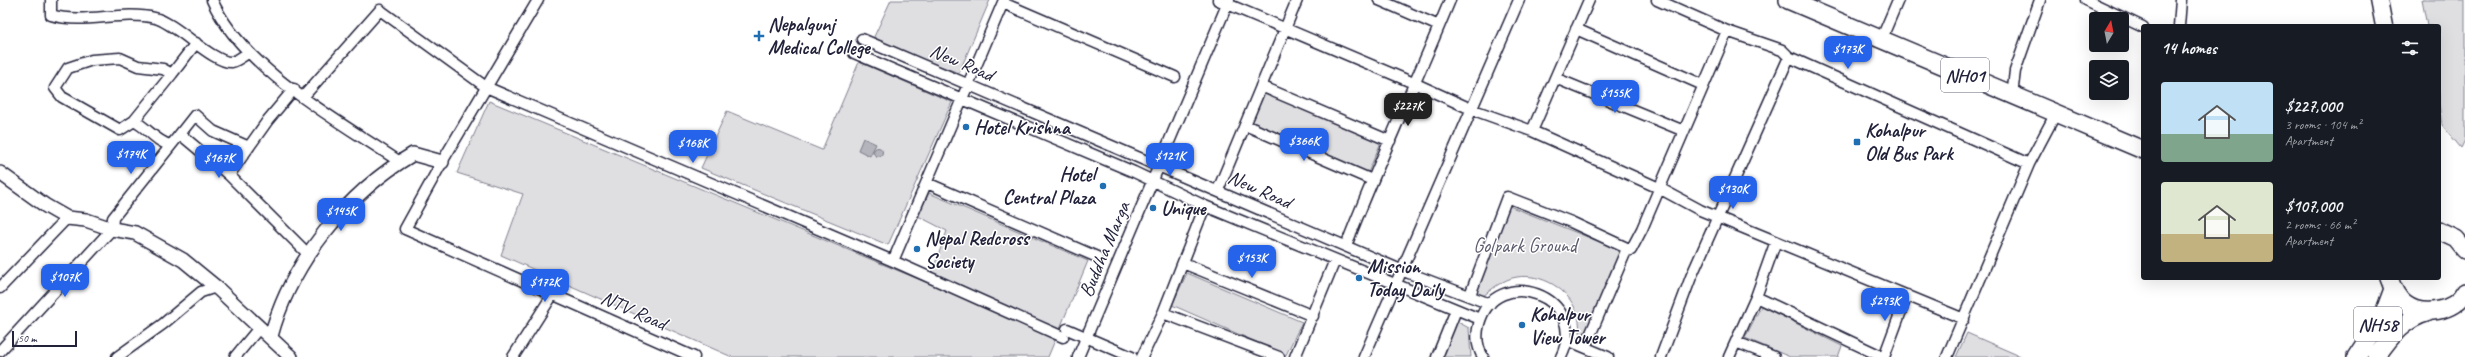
<!DOCTYPE html>
<html lang="en">
<head>
<meta charset="utf-8">
<style>
	:root { --surface:#171b24; --page:#242831; --text:#f1f3f6; --muted:#9ea1a6; --accent:#2563eb }
	body { margin:0; font-family:Caveat,sans-serif; background:var(--page); color:var(--text); height:100vh; display:flex; flex-direction:column; font-size:15px; white-space:nowrap }
	* { box-sizing:border-box; margin:0 }
	p { font-size:13px; color:var(--muted) }
	.icon { flex:none; width:22px; height:22px; fill:none; stroke:currentColor; stroke-width:2; stroke-linecap:round; stroke-linejoin:round }
	.map { position:relative; flex:1; overflow:hidden }
	.side { position:absolute; left:2141px; top:24px; width:300px; height:256px; display:flex; flex-direction:column; background:var(--surface); border-radius:4px; box-shadow:0 4px 16px #0002 }
	.side>* { flex:none }
	.needle { width:26px; rotate:10deg }
	.tools { position:absolute; left:2089px; top:12px; display:grid; gap:8px }
	.tools a { display:grid; place-items:center; width:40px; height:40px; border-radius:4px; background:var(--surface); box-shadow:0 4px 16px #0002; font-size:20px }
	.scale { position:absolute; left:12px; bottom:10px; width:65px; box-sizing:border-box; padding-left:4px; border:2px solid #22223b; border-top:0; font-size:11px; line-height:14px; white-space:nowrap; color:#22223b; -webkit-text-stroke:3px #fff; paint-order:stroke }
	.price { position:absolute; translate:-50% -34px; padding:0 9px; border-radius:8px; background:var(--accent); color:#fff; font-size:13px; line-height:26px; filter:drop-shadow(0 1px 2px #0008) }
	.price::after { content:''; position:absolute; left:50%; top:24px; width:12px; height:9px; margin-left:-6px; background:inherit; clip-path:polygon(0 0,100% 0,50% 100%) }
	.price.selected { background:#222; color:#fff }
	ul { padding:0; list-style:none }
	li { display:flex; align-items:center; gap:12px; height:100px; padding:0 20px }
	li span { display:grid; place-items:center; flex:none; width:112px; height:80px; border-radius:4px; color:#555 }
	li>.icon { margin-inline-start:auto }
	span .icon { width:48px; height:48px; fill:#fffc; stroke-width:1 }
	li b { font-size:17px }
	h2 { display:flex; justify-content:space-between; align-items:center; height:48px; padding:0 20px; font-size:17px }
	.map>svg:first-child { display:block }
	.green { fill:#dfdfe2; stroke:#80808e }
	.water { fill:#b4b4bc; stroke:#7a7a88 }
	.lines { fill:none; stroke-linecap:round; stroke-linejoin:round }
	.minor-casing { stroke:#22223b; stroke-width:13 }
	.tertiary-casing { stroke:#22223b; stroke-width:16 }
	.primary-casing { stroke:#22223b; stroke-width:19 }
	.trunk-casing { stroke:#22223b; stroke-width:20 }
	.minor { stroke:#fff; stroke-width:10 }
	.tertiary { stroke:#fff; stroke-width:13 }
	.primary { stroke:#fff; stroke-width:16 }
	.trunk { stroke:#fff; stroke-width:17 }
	.poi-dot { fill:#1f6fb2; stroke:#fff; stroke-width:1.5 }
	.labels { text-anchor:middle; stroke-width:3; stroke-linejoin:round; paint-order:stroke }
	.shield { fill:#fff; stroke:#646476; stroke-width:1 }
	.shield-label { font-size:19px; font-weight:bold; fill:#22223b }
	.poi-label { font-size:20px; font-weight:bold; fill:#22223b; stroke:#fff; text-anchor:start }
	.street-label { font-size:20px; fill:#22223b; stroke:#fff }
	.park-label { font-size:20px; fill:#5b5b6d; stroke:#fff }
</style>
</head>
<body>
<div class="map">
<svg width="2465" height="357" viewBox="0 0 2465 357">
	<rect width="100%" height="100%" fill="#fff"/>
	<filter id="ink" filterUnits="userSpaceOnUse"><feTurbulence type="fractalNoise" baseFrequency=".025" numOctaves="2"/><feDisplacementMap in="SourceGraphic" scale="8" xChannelSelector="R" yChannelSelector="G"/><feConvolveMatrix kernelMatrix="1 2 1 2 8 2 1 2 1" color-interpolation-filters="sRGB"/></filter>
	<g filter="url(#ink)">
		<!-- green -->
		<path class="green" d="M 891,0 L 990,0 L 959,73 L 872,41 Z
			M 2422,0 L 2465,0 L 2465,140 L 2461,148 L 2442,125 L 2439,103 L 2439,26 L 2427,26 Z
			M 859,62 L 952,102 L 888,245 L 701,168 L 727,111 L 822,150 Z
			M 1262,89 L 1382,140 L 1367,175 L 1249,123 Z
			M 489,101 L 928,283 L 947,231 L 918,216 L 929,193 L 1088,261 L 1048,357 L 732,357 L 501,255 L 523,194 L 457,173 Z
			M 1504,204 L 1623,251 L 1584,343 C 1578,333 1581,324 1577,314 C 1570,289 1541,273 1517,277 C 1503,279 1492,289 1482,297 L 1471,292 Z
			M 1187,273 L 1302,322 L 1286,355 L 1172,305 Z
			M 1761,306 L 1842,346 L 1838,357 L 1790,357 L 1745,338 Z
			M 1454,320 L 1469,328 L 1471,357 L 1438,357 Z
			M 1967,333 L 2022,357 L 1956,357 Z"/>
		<!-- water -->
		<path class="water" d="M 863,138 L 876,144 L 870,156 L 858,150 Z
			M873.5 152a4.5 4.5 0 1 1 9 0a4.5 4.5 0 1 1-9 0Z"/>
		<g class="lines">
			<defs>
				<path id="minor" d="M 51,0 L 51,15 C 84,25 121,10 155,18 C 176,23 214,64 232,62 C 237,61 243,56 248,53
					M 212,0 C 243,70 338,120 400,162
					M 538,0 L 442,162 L 405,229 L 694,357
					M 1218,0 L 1416,84 L 1471,109 L 1532,131 L 1659,188 L 1700,210 L 1964,319
					M 1379,0 L 1439,26
					M 1657,0 L 1727,31 L 1782,50 L 1789,57 L 2029,164
					M 2086,0 L 2143,27
					M 1003,3 L 1175,77
					M 2179,26 L 2181,0
					M 1576,29 L 1703,85
					M 862,39 L 1401,270 L 1490,304
					M 1881,40 L 1898,0
					M 854,53 L 1134,172 L 1205,206 L 1480,319
					M 172,74 L 196,43
					M 1555,78 L 1684,131
					M 1261,86 L 1390,141
					M 294,89 L 268,120 L 229,175 L 309,255
					M 2012,95 L 2015,71 L 2040,0
					M 303,97 L 380,10 L 486,87 L 893,261 L 1063,337
					M 134,121 L 172,74 L 163,69 L 138,66 L 120,58 L 92,60 L 68,68 L 55,88 L 62,97 L 120,130 L 134,121 C 148,128 155,141 170,145
					M 1245,125 L 1372,180
					M 1532,131 L 1589,0
					M 229,175 L 180,134 L 195,115 L 213,131 L 249,147
					M 927,183 L 1097,257
					M 1218,190 L 1297,0
					M 1346,246 C 1378,163 1416,83 1450,0
					M 893,261 L 1004,0
					M 1183,263 L 1313,316
					M 0,288 L 67,218
					M 1470,295 L 1507,197 L 1571,222 L 1631,250
					M 1756,297 L 1883,357
					M 1163,313 L 1279,357
					M 1067,329 L 1132,357
					M 1567,340 L 1608,357
					M 1736,342 L 1774,357
					M 1585,347 L 1626,251 L 1631,250 L 1642,229 L 1727,31
					M 0,351 L 112,229 L 113,218 L 180,134
					M 117,357 L 163,324 L 201,292 L 216,287
					M 235,357 L 259,328
					M 513,357 L 553,294
					M 1078,357 L 1229,0
					M 1142,357 L 1163,313 L 1205,206
					M 1295,357 L 1335,260
					M 1364,357 L 1519,0
					M 1437,357 L 1456,310
					M 1483,357 C 1477,347 1476,335 1479,324 C 1495,262 1591,296 1561,357
					M 1661,357 L 1691,277 L 1789,57
					M 1729,357 L 1756,297 L 1776,241
					M 1884,357 L 1907,295
					M 1947,357 L 2029,164 L 2056,113"/>
				<path id="tertiary" d="M 0,173 L 46,206 L 67,218 L 86,220 L 112,229 L 135,233 L 183,260 L 216,287 L 291,357
					M 271,336 C 291,262 347,193 413,154 L 442,162"/>
				<path id="primary" d="M 2379,0 L 2384,26"/>
				<path id="trunk" d="M 1788,0 L 2143,150
					M 2439,231 L 2456,239 L 2465,250
					M 2389,278 C 2392,287 2397,298 2405,304 C 2422,317 2455,312 2465,292
					M 2356,357 L 2383,316 L 2393,289
					M 2376,357 C 2391,336 2403,319 2429,312"/>
			</defs>
			<!-- minor casing -->
			<use href="#minor" class="minor-casing"/>
			<!-- tertiary casing -->
			<use href="#tertiary" class="tertiary-casing"/>
			<!-- primary casing -->
			<use href="#primary" class="primary-casing"/>
			<!-- trunk casing -->
			<use href="#trunk" class="trunk-casing"/>
			<!-- minor -->
			<use href="#minor" class="minor"/>
			<!-- tertiary -->
			<use href="#tertiary" class="tertiary"/>
			<!-- primary -->
			<use href="#primary" class="primary"/>
			<!-- trunk -->
			<use href="#trunk" class="trunk"/>
		</g>
	</g>
	<!-- markers -->
	<g class="poi-dot">
		<path d="M757 30h4v4h4v4h-4v4h-4v-4h-4v-4h4z"/>
		<circle cx="966" cy="127" r="4"/>
		<rect x="1853" y="138" width="8" height="8" rx="2"/>
		<circle cx="1103" cy="186" r="4"/>
		<circle cx="1153" cy="208" r="4"/>
		<circle cx="917" cy="249" r="4"/>
		<circle cx="1359" cy="278" r="4"/>
		<circle cx="1522" cy="325" r="4"/>
	</g>
	<g class="labels">
		<!-- shield labels -->
		<g class="shield">
			<rect x="1941" y="58" width="48" height="34" rx="3"/>
			<rect x="2354" y="307" width="48" height="34" rx="3"/>
		</g>
		<g class="shield-label">
			<text x="1965" y="82">NH01</text>
			<text x="2378" y="331">NH58</text>
		</g>
		<!-- poi labels -->
		<g class="poi-label">
			<text x="768" y="31">Nepalgunj<tspan x="768" dy="23">Medical College</tspan></text>
			<text x="974" y="134">Hotel Krishna</text>
			<text x="1865" y="137">Kohalpur<tspan x="1865" dy="23">Old Bus Park</tspan></text>
			<text x="1095" y="181" text-anchor="end">Hotel<tspan x="1095" dy="23">Central Plaza</tspan></text>
			<text x="1161" y="215">Unique</text>
			<text x="925" y="245">Nepal Redcross<tspan x="925" dy="23">Society</tspan></text>
			<text x="1367" y="273">Mission<tspan x="1367" dy="23">Today Daily</tspan></text>
			<text x="1530" y="321">Kohalpur<tspan x="1530" dy="23">View Tower</tspan></text>
		</g>
		<!-- street labels -->
		<g class="street-label">
			<text transform="translate(962 62) rotate(23)" y="7">New Road</text>
			<text transform="translate(1260 189) rotate(24)" y="7">New Road</text>
			<text transform="translate(1104 249) rotate(-67)" y="7">Buddha Marga</text>
			<text transform="translate(634 310) rotate(24)" y="7">NTV Road</text>
		</g>
		<!-- park labels -->
		<g class="park-label">
			<text x="1525" y="252">Golpark Ground</text>
		</g>
	</g>
</svg>
<div class="tools">
<a><svg class="needle" viewBox="-14 -14 28 28"><path d="M0-13l5 13h-10z" fill="#e53935"/><path d="M0 13l5-13h-10z" fill="#9ea1a6"/></svg></a>
<a><svg class="icon" aria-label="layers" viewBox="0 0 24 24"><path d="M12 4l9 5-9 5-9-5zM3 14l9 5 9-5"/></svg></a>
</div>
<div class="scale">50 m</div>
<b class="price" style="left:1848px;top:70px">$173K</b>
<b class="price" style="left:1615px;top:114px">$155K</b>
<b class="price selected" style="left:1408px;top:127px">$227K</b>
<b class="price" style="left:1304px;top:162px">$366K</b>
<b class="price" style="left:693px;top:164px">$168K</b>
<b class="price" style="left:131px;top:175px">$174K</b>
<b class="price" style="left:1170px;top:177px">$121K</b>
<b class="price" style="left:219px;top:179px">$167K</b>
<b class="price" style="left:1733px;top:210px">$130K</b>
<b class="price" style="left:341px;top:232px">$145K</b>
<b class="price" style="left:1252px;top:279px">$153K</b>
<b class="price" style="left:65px;top:298px">$107K</b>
<b class="price" style="left:545px;top:303px">$172K</b>
<b class="price" style="left:1885px;top:322px">$293K</b>
<section class="side">
<h2>14 homes<svg class="icon" aria-label="filters" viewBox="0 0 24 24"><path d="M4 7h16M4 17h16"/><circle cx="9" cy="7" r="2"/><circle cx="15" cy="17" r="2"/></svg></h2>
<ul>
<li><span style="background:linear-gradient(#bfe0f5 65%,#7fa58c 0)"><svg class="icon" aria-label="home" viewBox="0 0 24 24"><path d="M3 11l9-7 9 7M6 9v11h12V9"/></svg></span><div><b>$227,000</b><p>3 rooms · 104 m²</p><p>Apartment</p></div></li>
<li><span style="background:linear-gradient(#dfe7d0 65%,#c2b280 0)"><svg class="icon" aria-label="home" viewBox="0 0 24 24"><path d="M3 11l9-7 9 7M6 9v11h12V9"/></svg></span><div><b>$107,000</b><p>2 rooms · 66 m²</p><p>Apartment</p></div></li>
</ul>
</section>
</div>
</body>
</html>
